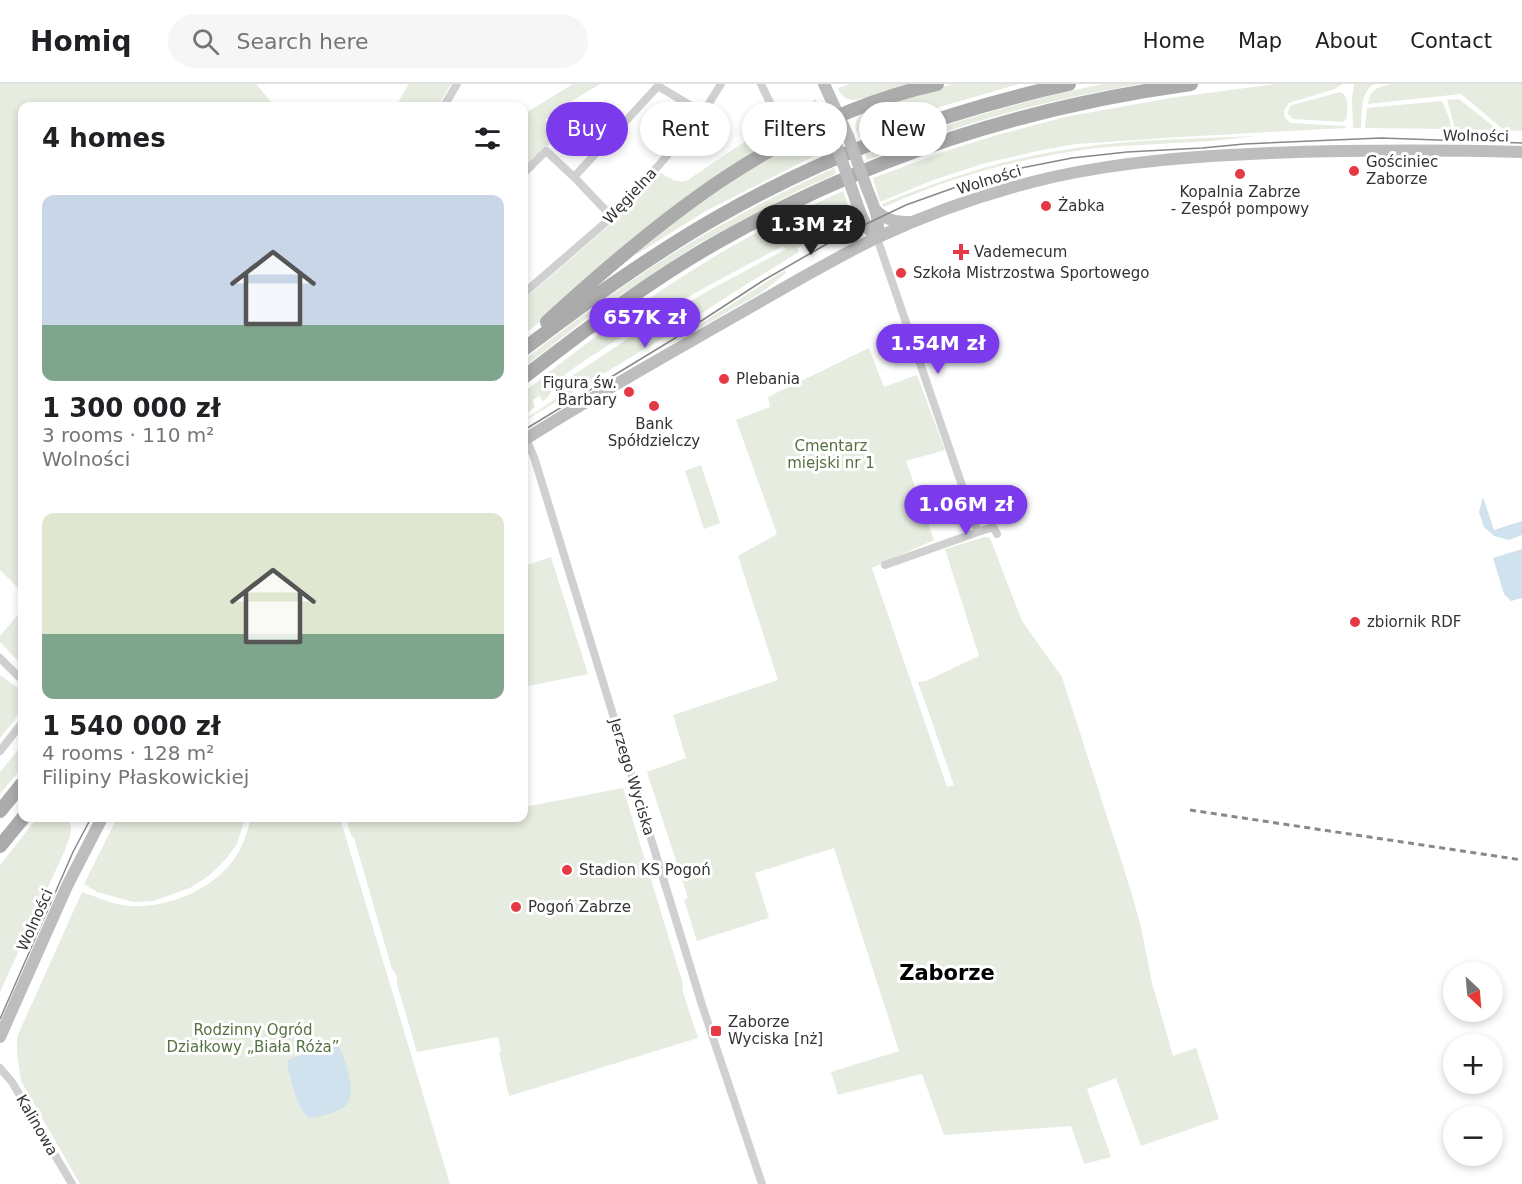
<!DOCTYPE html>
<html lang="en">
<head>
<meta charset="utf-8">
<style>
	:root { --surface:#fff; --page:#f6f6f6; --text:#202124; --muted:#757577; --line:#e0e0e0; --accent:#7c3aed }
	body { margin:0; font-family:"DejaVu Sans",sans-serif; background:var(--page); color:var(--text); height:100vh; display:flex; flex-direction:column; font-size:22px; white-space:nowrap }
	* { box-sizing:border-box; margin:0 }
	p { font-size:20px; color:var(--muted) }
	.icon { flex:none; width:33px; height:33px; fill:none; stroke:currentColor; stroke-width:2; stroke-linecap:round; stroke-linejoin:round }
	.map { position:relative; flex:1; overflow:hidden }
	.side { position:absolute; left:18px; top:18px; width:510px; height:720px; display:flex; flex-direction:column; background:var(--surface); border-radius:12px; box-shadow:0 3px 9px #0003 }
	.side>* { flex:none }
	.top-card { position:absolute; left:546px; top:18px; width:570px; height:54px; display:flex; gap:12px }
	.needle { width:39px; rotate:154deg }
	.fabs { position:absolute; left:1443px; top:878px; display:grid; gap:12px }
	.fabs a { display:grid; place-items:center; width:60px; height:60px; border-radius:50%; background:var(--surface); box-shadow:0 3px 9px #0003; font-size:30px }
	.price { position:absolute; translate:-50% -51px; padding:0 14px; border-radius:21px; background:var(--accent); color:#fff; font-size:20px; line-height:39px; filter:drop-shadow(0 2px 3px #0008) }
	.price::after { content:''; position:absolute; left:50%; top:36px; width:18px; height:14px; margin-left:-9px; background:inherit; clip-path:polygon(0 0,100% 0,50% 100%) }
	.price.active { background:#222; color:#fff }
	ul { padding:0; list-style:none }
	li { display:grid; align-content:center; gap:12px; height:318px; padding:0 24px }
	li span { display:grid; place-items:center; height:186px; border-radius:12px; color:#555 }
	li>.icon { margin-inline-start:auto }
	span .icon { width:108px; height:108px; fill:#fffc; stroke-width:1 }
	li b { font-size:26px }
	h2 { display:flex; justify-content:space-between; align-items:center; height:72px; padding:0 24px; font-size:26px }
	.tag { padding:0 21px; border-radius:27px; background:var(--surface); box-shadow:0 3px 9px #0003; font-size:21px; line-height:54px }
	.tag.active { background:var(--accent); color:#fff }
	header { display:flex; align-items:center; gap:36px; box-sizing:border-box; height:84px; padding:0 30px; background:var(--surface); border-bottom:2px solid var(--line) }
	header strong { font-size:28px }
	nav { display:flex; gap:33px; margin-inline-start:auto; font-size:21px }
	.search { width:420px; height:54px; background:var(--page); display:flex; align-items:center; gap:15px; box-sizing:border-box; padding:0 21px; border-radius:33px; color:var(--muted); font-size:22px }
	.map>svg:first-child { display:block }
	.green { fill:#e6ecdf }
	.water { fill:#cfe2ee }
	.lines { fill:none; stroke-linecap:round; stroke-linejoin:round }
	.street { stroke:#d0d0d0; stroke-width:8 }
	.secondary { stroke:#bdbdbd; stroke-width:12 }
	.primary { stroke:#ababab; stroke-width:14 }
	.tram { stroke:#888; stroke-width:1.5 }
	.rail { stroke:#888; stroke-width:3; stroke-dasharray:6 4.5; stroke-linecap:butt }
	.secondary-bridge { stroke:#bdbdbd; stroke-width:12 }
	.poi-dot { fill:#e63946; stroke:#fff; stroke-width:2 }
	.labels { text-anchor:middle; stroke-width:6; stroke-linejoin:round; paint-order:stroke }
	.street-label { font-size:15px; fill:#333; stroke:#fff }
	.poi-label { font-size:15px; fill:#333; stroke:#fff; text-anchor:start }
	.park-label { font-size:15px; fill:#56703f; stroke:#fff }
	.district-label { font-size:21px; font-weight:bold; fill:#000; stroke:#fff }
</style>
</head>
<body>
<header>
<strong>Homiq</strong>
<div class="search"><svg class="icon" aria-label="search" viewBox="0 0 24 24"><circle cx="10" cy="10" r="6"/><path d="M15 15l6 6"/></svg>Search here</div>
<nav><a>Home</a><a>Map</a><a>About</a><a>Contact</a></nav>
</header>
<div class="map">
<svg width="1522" height="1100" viewBox="0 0 1522 1100">
	<rect width="100%" height="100%" fill="#fff"/>
	<!-- green -->
	<path class="green" d="M 0,0 L 256,0 L 275,22 L 22,22 L 22,508 L 0,486 Z
		M 409,0 L 451,0 L 438,22 L 396,22 Z
		M 573,0 L 600,0 L 560,24 L 545,36 L 557,51 L 545,65 L 524,84 L 524,30 Z
		M 850,0 L 917,0 L 864,17 L 863,14 C 852,18 842,16 838,4 Z
		M 953,0 L 1019,0 L 933,25 L 859,53 L 857,48 L 856,48 C 854,36 858,33 867,26 Z
		M 1103,0 L 1140,0 C 1090,9 1041,19 993,33 C 950,45 908,61 867,76 L 865,70 C 943,40 1021,17 1103,0 Z
		M 1276,0 L 1342,0 L 1335,5 L 1289,19 L 1284,27 L 1285,34 L 1291,39 L 1345,42 L 1346,44 L 1180,53 L 1076,60 L 1042,66 L 982,80 L 933,96 L 880,118 L 873,94 L 952,65 L 997,51 L 1065,33 L 1170,14 Z
		M 1354,0 L 1374,0 C 1360,8 1362,29 1361,44 L 1353,44 L 1352,15 Z
		M 1392,0 L 1522,0 L 1522,47 L 1504,46 L 1461,10 L 1368,20 C 1371,4 1376,4 1392,0 Z
		M 1340,8 C 1350,12 1347,25 1347,34 L 1343,38 L 1293,35 L 1288,30 L 1289,24 L 1292,21 Z
		M 816,15 L 817,29 L 811,35 L 800,40 L 801,44 L 524,250 L 524,215 L 610,141 L 660,89 C 670,93 677,101 688,96 L 735,64 Z
		M 1459,15 L 1498,46 L 1455,45 L 1453,37 L 1447,16 Z
		M 1442,17 L 1450,36 L 1451,45 L 1365,44 L 1367,24 Z
		M 812,52 L 823,54 L 828,61 L 827,62 L 828,65 L 706,127 L 637,170 L 636,169 L 718,103 L 783,64 Z
		M 1257,52 C 1236,54 1215,57 1194,58 C 1162,60 1129,61 1097,64 C 1024,73 953,92 886,122 L 883,123 L 882,120 C 938,97 992,79 1052,68 C 1120,55 1189,55 1257,52 Z
		M 834,84 L 836,90 L 797,107 L 698,160 L 595,228 L 524,283 L 524,276 C 560,248 596,221 634,195 C 695,153 766,115 834,84 Z
		M 843,107 L 852,131 L 823,149 L 820,145 L 808,152 L 810,156 L 797,164 L 799,168 L 734,208 L 668,251 L 526,336 L 526,335 L 555,315 L 560,300 L 629,254 L 708,207 L 786,165 L 783,162 C 722,194 661,226 604,264 C 589,274 572,284 559,296 C 552,302 552,312 543,317 L 539,312 L 533,316 L 535,323 L 524,331 L 524,308 C 585,259 649,212 717,171 C 757,147 800,127 843,107 Z
		M 785,186 L 786,189 L 761,209 L 655,269 Z
		M 869,264 L 884,303 L 917,291 L 945,366 L 906,377 L 934,456 L 872,484 L 947,703 L 954,701 L 918,598 L 926,597 L 979,572 L 945,465 L 985,453 L 990,454 L 1022,537 L 1062,593 L 1131,807 L 1141,843 L 1152,899 L 1173,972 L 1196,964 L 1219,1035 L 1141,1062 L 1116,994 L 1087,1005 L 1111,1073 L 1084,1080 L 1071,1042 L 944,1051 L 922,990 L 838,1011 L 831,988 L 899,967 L 834,764 L 755,789 L 769,834 L 697,857 L 684,816 L 688,814 L 647,688 L 686,674 L 673,631 L 778,596 L 738,472 L 777,450 L 736,336 L 770,323 L 768,313 Z
		M 701,381 L 720,439 L 704,445 L 685,387 Z
		M 551,473 L 588,590 L 524,603 L 524,482 Z
		M 22,526 L 22,581 L 0,558 L 0,552 Z
		M 0,591 L 21,606 C 28,625 11,640 0,654 Z
		M 22,661 L 22,683 L 0,710 L 0,688 Z
		M 623,704 L 683,900 L 682,905 L 698,954 L 509,1012 L 499,968 L 501,967 L 498,953 L 417,968 L 397,900 C 398,894 396,889 392,885 L 354,754 L 351,751 L 346,734 L 524,734 L 524,723 Z
		M 37,734 L 67,734 C 75,745 69,753 65,766 L 0,908 L 0,781 Z
		M 117,734 L 245,734 L 237,760 L 225,776 L 210,791 L 190,804 L 153,817 L 133,818 L 97,808 L 84,800 Z
		M 251,734 L 340,734 L 450,1100 L 80,1100 L 21,997 L 17,969 L 17,953 L 82,808 C 95,812 109,819 122,821 C 158,827 203,810 228,783 C 240,770 247,751 251,734 Z"/>
	<!-- water -->
	<path class="water" d="M 1483,413 L 1494,446 L 1522,437 L 1522,451 L 1509,456 L 1494,452 L 1484,443 L 1479,428 Z
		M 1522,465 L 1522,514 L 1511,517 L 1504,510 L 1493,474 Z
		M 338,960 C 344,974 359,1010 345,1022 C 336,1030 321,1032 310,1034 C 297,1027 290,993 287,978 C 299,968 306,971 320,967 C 326,965 332,962 338,960 Z"/>
	<g class="lines">
		<!-- street -->
		<path class="street" d="M 761,0 L 774,27
			M 444,22 L 457,0
			M 524,89 L 546,67 L 574,93
			M 612,133 L 574,93 L 658,2 L 703,29
			M 877,154 L 978,448 L 993,443 L 997,450
			M 524,209 L 612,133 L 659,81 L 703,29 L 721,0
			M 526,355 L 534,373 L 702,921 L 762,1100
			M 885,481 L 978,448
			M 0,574 L 22,596
			M 0,667 L 22,639
			M 0,984 L 12,998 L 72,1100"/>
		<!-- secondary -->
		<path class="secondary" d="M 824,0 L 848,52
			M 829,26 L 835,57
			M 866,102 C 873,121 881,134 877,154
			M 853,108 C 859,125 863,142 877,154
			M 875,125 C 884,136 896,138 910,138
			M 524,356 C 590,314 658,276 726,237 C 776,209 825,179 876,154 C 932,128 992,107 1053,93 C 1125,77 1198,72 1271,69 C 1355,66 1438,66 1522,68
			M 0,953 L 67,802 L 102,734"/>
		<!-- primary -->
		<path class="primary" d="M 547,238 C 660,134 783,34 937,0
			M 524,265 C 585,219 648,173 716,134 C 825,71 946,27 1069,0
			M 524,293 C 590,242 658,190 732,150 C 875,71 1029,22 1191,0
			M 0,727 L 22,700
			M 0,762 L 23,734"/>
		<!-- tram -->
		<path class="tram" d="M 524,346 L 672,256 L 764,196 L 839,153 L 906,121 L 973,97 L 1016,85 L 1072,74 L 1127,68 L 1202,64 L 1244,60 L 1381,54 L 1522,59
			M 0,935 L 73,768 L 91,734"/>
		<!-- rail -->
		<path class="rail" d="M 1190,726 L 1522,776"/>
		<!-- secondary-bridge -->
		<path class="secondary-bridge" d="M 848,52 L 866,102
			M 835,57 L 853,108"/>
	</g>
	<!-- markers -->
	<g class="poi-dot">
		<circle cx="1354" cy="87" r="6"/>
		<circle cx="1240" cy="90" r="6"/>
		<circle cx="1046" cy="122" r="6"/>
		<path d="M958 159h6v6h6v6h-6v6h-6v-6h-6v-6h6z"/>
		<circle cx="901" cy="189" r="6"/>
		<circle cx="724" cy="295" r="6"/>
		<circle cx="629" cy="308" r="6"/>
		<circle cx="654" cy="322" r="6"/>
		<circle cx="1355" cy="538" r="6"/>
		<circle cx="567" cy="786" r="6"/>
		<circle cx="516" cy="823" r="6"/>
		<rect x="710" y="941" width="12" height="12" rx="3"/>
	</g>
	<g class="labels">
		<!-- street labels -->
		<g class="street-label">
			<text transform="translate(1476 52) rotate(1)" y="5">Wolności</text>
			<text transform="translate(989 96) rotate(-17)" y="5">Wolności</text>
			<text transform="translate(630 112) rotate(-47)" y="5">Węgielna</text>
			<text transform="translate(632 693) rotate(73)" y="5">Jerzego Wyciska</text>
			<text transform="translate(35 836) rotate(-66)" y="5">Wolności</text>
			<text transform="translate(37 1041) rotate(60)" y="5">Kalinowa</text>
		</g>
		<!-- poi labels -->
		<g class="poi-label">
			<text x="1366" y="83">Gościniec<tspan x="1366" dy="17">Zaborze</tspan></text>
			<text x="1240" y="113" text-anchor="middle">Kopalnia Zabrze<tspan x="1240" dy="17">- Zespół pompowy</tspan></text>
			<text x="1058" y="127">Żabka</text>
			<text x="974" y="173">Vademecum</text>
			<text x="913" y="194">Szkoła Mistrzostwa Sportowego</text>
			<text x="736" y="300">Plebania</text>
			<text x="617" y="304" text-anchor="end">Figura św.<tspan x="617" dy="17">Barbary</tspan></text>
			<text x="654" y="345" text-anchor="middle">Bank<tspan x="654" dy="17">Spółdzielczy</tspan></text>
			<text x="1367" y="543">zbiornik RDF</text>
			<text x="579" y="791">Stadion KS Pogoń</text>
			<text x="528" y="828">Pogoń Zabrze</text>
			<text x="728" y="943">Zaborze<tspan x="728" dy="17">Wyciska [nż]</tspan></text>
		</g>
		<!-- park labels -->
		<g class="park-label">
			<text x="831" y="367">Cmentarz<tspan x="831" dy="17">miejski nr 1</tspan></text>
			<text x="253" y="951">Rodzinny Ogród<tspan x="253" dy="17">Działkowy „Biała Róża”</tspan></text>
		</g>
		<!-- district labels -->
		<g class="district-label">
			<text x="947" y="896">Zaborze</text>
		</g>
	</g>
</svg>
<div class="fabs">
<a><svg class="needle" viewBox="-14 -14 28 28"><path d="M0-13l5 13h-10z" fill="#e53935"/><path d="M0 13l5-13h-10z" fill="#757577"/></svg></a>
<a>+</a>
<a>−</a>
</div>
<b class="price active" style="left:811px;top:172px">1.3M zł</b>
<b class="price" style="left:645px;top:265px">657K zł</b>
<b class="price" style="left:938px;top:291px">1.54M zł</b>
<b class="price" style="left:966px;top:452px">1.06M zł</b>
<div class="top-card">
<a class="tag active">Buy</a>
<a class="tag">Rent</a>
<a class="tag">Filters</a>
<a class="tag">New</a>
</div>
<section class="side">
<h2>4 homes<svg class="icon" aria-label="filters" viewBox="0 0 24 24"><path d="M4 7h16M4 17h16"/><circle cx="9" cy="7" r="2"/><circle cx="15" cy="17" r="2"/></svg></h2>
<ul>
<li><span style="background:linear-gradient(#c9d6e8 70%,#7fa58c 0)"><svg class="icon" aria-label="home" viewBox="0 0 24 24"><path d="M3 11l9-7 9 7M6 9v11h12V9"/></svg></span><div><b>1 300 000 zł</b><p>3 rooms · 110 m²</p><p>Wolności</p></div></li>
<li><span style="background:linear-gradient(#dfe7d0 65%,#7fa58c 0)"><svg class="icon" aria-label="home" viewBox="0 0 24 24"><path d="M3 11l9-7 9 7M6 9v11h12V9"/></svg></span><div><b>1 540 000 zł</b><p>4 rooms · 128 m²</p><p>Filipiny Płaskowickiej</p></div></li>
</ul>
</section>
</div>
</body>
</html>
